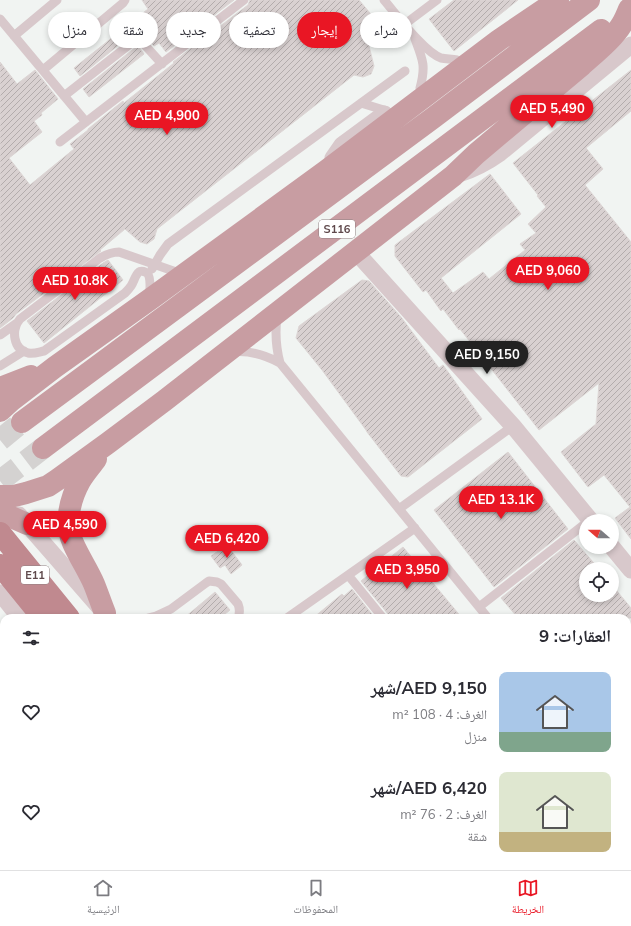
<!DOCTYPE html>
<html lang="ar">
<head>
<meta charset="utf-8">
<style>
	:root { --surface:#fff; --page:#f7f7f7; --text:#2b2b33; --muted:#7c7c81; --line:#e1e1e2; --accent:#e91624 }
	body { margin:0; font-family:Mulish,"Noto Naskh Arabic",sans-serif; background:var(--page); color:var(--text); direction:rtl; height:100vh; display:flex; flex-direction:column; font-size:15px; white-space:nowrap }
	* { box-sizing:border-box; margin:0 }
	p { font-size:13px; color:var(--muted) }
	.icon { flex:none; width:22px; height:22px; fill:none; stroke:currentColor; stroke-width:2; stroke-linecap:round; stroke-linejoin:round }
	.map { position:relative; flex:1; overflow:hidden; direction:ltr }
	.sheet { position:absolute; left:0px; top:614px; width:631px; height:256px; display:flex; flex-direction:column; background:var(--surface); border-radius:12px 12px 0 0; box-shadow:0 2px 6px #0003; direction:rtl }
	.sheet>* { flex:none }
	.guide { position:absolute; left:12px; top:12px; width:400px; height:36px; direction:rtl; display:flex; gap:8px }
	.needle { width:26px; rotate:290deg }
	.fabs { position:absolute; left:579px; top:514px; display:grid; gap:8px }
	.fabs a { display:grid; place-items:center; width:40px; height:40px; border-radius:50%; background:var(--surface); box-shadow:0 2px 6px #0003; font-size:20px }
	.price { position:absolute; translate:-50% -34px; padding:0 9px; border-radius:14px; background:var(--accent); color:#fff; font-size:13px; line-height:26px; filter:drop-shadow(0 1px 2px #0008) }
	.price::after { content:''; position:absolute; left:50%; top:24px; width:12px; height:9px; margin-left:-6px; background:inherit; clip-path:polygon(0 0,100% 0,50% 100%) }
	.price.on { background:#222; color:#fff }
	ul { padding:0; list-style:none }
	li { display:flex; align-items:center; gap:12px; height:100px; padding:0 20px }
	li span { display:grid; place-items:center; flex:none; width:112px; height:80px; border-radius:8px; color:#555 }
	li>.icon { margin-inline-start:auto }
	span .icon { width:48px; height:48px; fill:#fffc; stroke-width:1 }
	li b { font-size:17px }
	h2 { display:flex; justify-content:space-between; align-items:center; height:48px; padding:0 20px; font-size:17px }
	.chip { padding:0 14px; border-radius:18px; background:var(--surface); box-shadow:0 2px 6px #0003; font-size:14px; line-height:36px }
	.chip.on { background:var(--accent); color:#fff }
	.tab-bar { display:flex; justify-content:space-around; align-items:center; height:56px; border-top:1px solid var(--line); background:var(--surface); font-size:11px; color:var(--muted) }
	.tab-bar a { display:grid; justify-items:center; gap:2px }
	.tab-bar .on { color:var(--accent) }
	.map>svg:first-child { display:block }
	.building { fill:url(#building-hatch); stroke:#ddd6d5 }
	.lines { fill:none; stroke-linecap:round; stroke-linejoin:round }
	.trunk-tunnel { stroke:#d4d2d1; stroke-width:22; stroke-dasharray:22 11; stroke-linecap:butt }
	.service { stroke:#d8c8cb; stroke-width:9 }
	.minor { stroke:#d8c8cb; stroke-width:17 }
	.trunk { stroke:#c89da2; stroke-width:22 }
	.motorway { stroke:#c0898f; stroke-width:22 }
	.labels { text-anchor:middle; stroke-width:3.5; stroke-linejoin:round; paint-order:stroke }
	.shield { fill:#fff; stroke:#8f8082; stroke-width:1 }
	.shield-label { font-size:11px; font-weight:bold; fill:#5f494c }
</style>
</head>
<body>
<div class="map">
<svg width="631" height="870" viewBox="0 0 631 870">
	<defs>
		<pattern id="building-hatch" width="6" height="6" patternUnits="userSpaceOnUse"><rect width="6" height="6" fill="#d9d1d1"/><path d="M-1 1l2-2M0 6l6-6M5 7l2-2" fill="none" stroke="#b3acac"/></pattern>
	</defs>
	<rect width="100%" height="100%" fill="#f1f4f2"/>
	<!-- building -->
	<path class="building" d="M 142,0 L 234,0 L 166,52 L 159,43 L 154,46 L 144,36 L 134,35 L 130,36 L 80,76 L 74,68 L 148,9 Z
		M 250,0 L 359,0 L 386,32 L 369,46 L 374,66 L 371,74 L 363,77 L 354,75 L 157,229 L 154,239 L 147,244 L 140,242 L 125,229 L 100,250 L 101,251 L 16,314 L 13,318 L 0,328 L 0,62 L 17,84 L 35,70 L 58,99 L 41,113 L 42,115 L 34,121 L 42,132 L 9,158 L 30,185 L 74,149 L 70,144 L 88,130 L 88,129 L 123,101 L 124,103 L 174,63 L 173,62 L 248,5 Z
		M 454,0 L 518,0 L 454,51 L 429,19 Z
		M 136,47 L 139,47 L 144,54 L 89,97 L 83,89 Z
		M 631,70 L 631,111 L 586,148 L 603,169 L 585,185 L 631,242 L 631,539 L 615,518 L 630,507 L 604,475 L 588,487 L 561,452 L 596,424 L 599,383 L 539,430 L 460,329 L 459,330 L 443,309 L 441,311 L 426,290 L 423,292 L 395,256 L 395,245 L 490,174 L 521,214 L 441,278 L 453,293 L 483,272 L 489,279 L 525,250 L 520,244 L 536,233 L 528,224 L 546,207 L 537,196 L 538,195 L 513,163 Z
		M 108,260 L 123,280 L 44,343 L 27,321 L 103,263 Z
		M 362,280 L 369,281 L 401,317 L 439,368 L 443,365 L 482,419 L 408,477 L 401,476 L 367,432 L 366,430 L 322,370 L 296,338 L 299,326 Z
		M 508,452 L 568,529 L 494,587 L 434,510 Z
		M 574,540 L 599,569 L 586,569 L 586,595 L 612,595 L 612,585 L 631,608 L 631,618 L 518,618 L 501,598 Z
		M 227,545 L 242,565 L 231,574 L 225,565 L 220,568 L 211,556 Z
		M 403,547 L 462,618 L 389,618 L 388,614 L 361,581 Z
		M 352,589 L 375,618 L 313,618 L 342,594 L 344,596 Z
		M 215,592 L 230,610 L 220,618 L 184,618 Z"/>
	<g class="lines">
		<!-- trunk-tunnel -->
		<path class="trunk-tunnel" d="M 0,440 L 22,422
			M 0,481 L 43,448"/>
		<!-- service -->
		<path class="service" d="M 384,0 C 397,15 424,52 441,58 C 446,59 452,59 457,60
			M 0,19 L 86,122
			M 405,24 L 437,0
			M 14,36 L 57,0
			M 415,39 C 423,60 426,66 420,88
			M 43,70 L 123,3 L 125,0
			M 64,96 L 134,41 L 138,41 L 142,42 L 162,64
			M 361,103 L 387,111
			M 60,142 L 244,0
			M 152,269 L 160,255 L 168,244 L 405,71
			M 149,298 C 150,292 152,274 145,272 C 143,271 140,271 139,272 C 135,275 134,282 131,286 C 129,289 127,291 125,293 L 44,351 C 39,352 34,354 28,353 C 13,349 11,330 20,319 L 100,258 C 107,254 112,252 119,252 L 182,274
			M 277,317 C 275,333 276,348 280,363
			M 0,335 L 17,323
			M 232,352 C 249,350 265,355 280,363 L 488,618
			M 0,366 L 24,351
			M 399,509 L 513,426
			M 348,575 L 383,618
			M 479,607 L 586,523
			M 148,618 L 156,616 L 171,609 L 206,583 L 209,581 L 217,582 L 221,584 L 238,604 C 240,609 240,613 238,618
			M 287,618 L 415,528
			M 627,787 L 631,792
			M 466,866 L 469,870
			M 420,870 L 421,866
			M 443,870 L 447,866"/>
		<!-- minor -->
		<path class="minor" d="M 333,158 L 342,145 L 384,114
			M 459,174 C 474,169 486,163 500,153 L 631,45
			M 356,252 L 513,426 L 591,521
			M 19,515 L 100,608
			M 612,547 L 631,570
			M 0,593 L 20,618
			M 0,745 L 4,741
			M 221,866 L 225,870
			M 297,866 L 300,870"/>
		<!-- trunk -->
		<path class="trunk" d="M 0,388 L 31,376
			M 0,411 L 12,400 L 55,367 L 149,300 L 326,171 L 499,40 L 558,0
			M 22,422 L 433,118 L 589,0
			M 43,448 L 601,30
			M 96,459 C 91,466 84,474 80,481 C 70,499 64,523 73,543 C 79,557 88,570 94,584 C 98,594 101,603 105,613
			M 0,496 L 14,496 L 26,493 L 48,486 L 57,480 L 108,443 L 164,401 L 453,176 L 476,154 L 582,65 C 594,54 614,38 622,24 C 625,19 627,14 629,9
			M 0,512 L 27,524"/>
		<!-- motorway -->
		<path class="motorway" d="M 0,533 L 69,618
			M 0,565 L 43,618
			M 242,866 L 245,870
			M 268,866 L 271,870"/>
	</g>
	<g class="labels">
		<!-- shield labels -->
		<g class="shield">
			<rect x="319" y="220" width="36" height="18" rx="3"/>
			<rect x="21" y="566" width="28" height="18" rx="3"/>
		</g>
		<g class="shield-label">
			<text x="337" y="233">S116</text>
			<text x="35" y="579">E11</text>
		</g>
	</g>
</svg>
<div class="fabs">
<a><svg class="needle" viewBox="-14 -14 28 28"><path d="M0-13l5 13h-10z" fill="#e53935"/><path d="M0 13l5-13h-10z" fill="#7c7c81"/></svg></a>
<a><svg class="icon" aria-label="locate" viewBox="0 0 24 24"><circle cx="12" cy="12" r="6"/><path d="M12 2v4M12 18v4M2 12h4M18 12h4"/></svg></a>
</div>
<b class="price" style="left:552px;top:129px">AED 5,490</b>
<b class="price" style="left:167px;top:136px">AED 4,900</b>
<b class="price" style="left:548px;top:291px">AED 9,060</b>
<b class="price" style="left:75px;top:301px">AED 10.8K</b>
<b class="price on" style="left:487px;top:375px">AED 9,150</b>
<b class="price" style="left:501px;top:520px">AED 13.1K</b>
<b class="price" style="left:65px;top:545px">AED 4,590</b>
<b class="price" style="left:227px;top:559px">AED 6,420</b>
<b class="price" style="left:407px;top:590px">AED 3,950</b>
<div class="guide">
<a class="chip">شراء</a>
<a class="chip on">إيجار</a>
<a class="chip">تصفية</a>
<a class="chip">جديد</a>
<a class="chip">شقة</a>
<a class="chip">منزل</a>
</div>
<section class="sheet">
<h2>العقارات: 9<svg class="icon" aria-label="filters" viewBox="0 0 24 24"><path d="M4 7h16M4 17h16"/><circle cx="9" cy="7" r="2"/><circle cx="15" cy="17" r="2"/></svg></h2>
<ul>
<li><span style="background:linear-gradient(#a9c7e8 75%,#7fa58c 0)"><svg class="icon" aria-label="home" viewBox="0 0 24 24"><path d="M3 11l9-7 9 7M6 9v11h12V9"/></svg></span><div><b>AED 9,150/شهر</b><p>الغرف: 4 · 108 m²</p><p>منزل</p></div><svg class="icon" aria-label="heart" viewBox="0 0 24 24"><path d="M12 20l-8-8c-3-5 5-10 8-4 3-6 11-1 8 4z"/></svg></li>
<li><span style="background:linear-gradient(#dfe7d0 75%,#c2b280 0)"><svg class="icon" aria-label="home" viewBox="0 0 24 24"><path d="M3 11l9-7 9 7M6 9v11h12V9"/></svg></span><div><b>AED 6,420/شهر</b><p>الغرف: 2 · 76 m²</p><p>شقة</p></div><svg class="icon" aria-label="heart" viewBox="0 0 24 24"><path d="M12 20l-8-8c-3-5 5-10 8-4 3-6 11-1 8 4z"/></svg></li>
</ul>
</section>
</div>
<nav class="tab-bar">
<a class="on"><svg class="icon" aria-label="map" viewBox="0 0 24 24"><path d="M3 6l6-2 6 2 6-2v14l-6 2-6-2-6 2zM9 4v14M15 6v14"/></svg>الخريطة</a>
<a><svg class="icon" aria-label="saved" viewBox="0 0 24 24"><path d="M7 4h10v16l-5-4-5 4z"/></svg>المحفوظات</a>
<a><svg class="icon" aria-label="home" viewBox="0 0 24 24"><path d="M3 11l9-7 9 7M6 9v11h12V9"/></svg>الرئيسية</a>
</nav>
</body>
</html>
